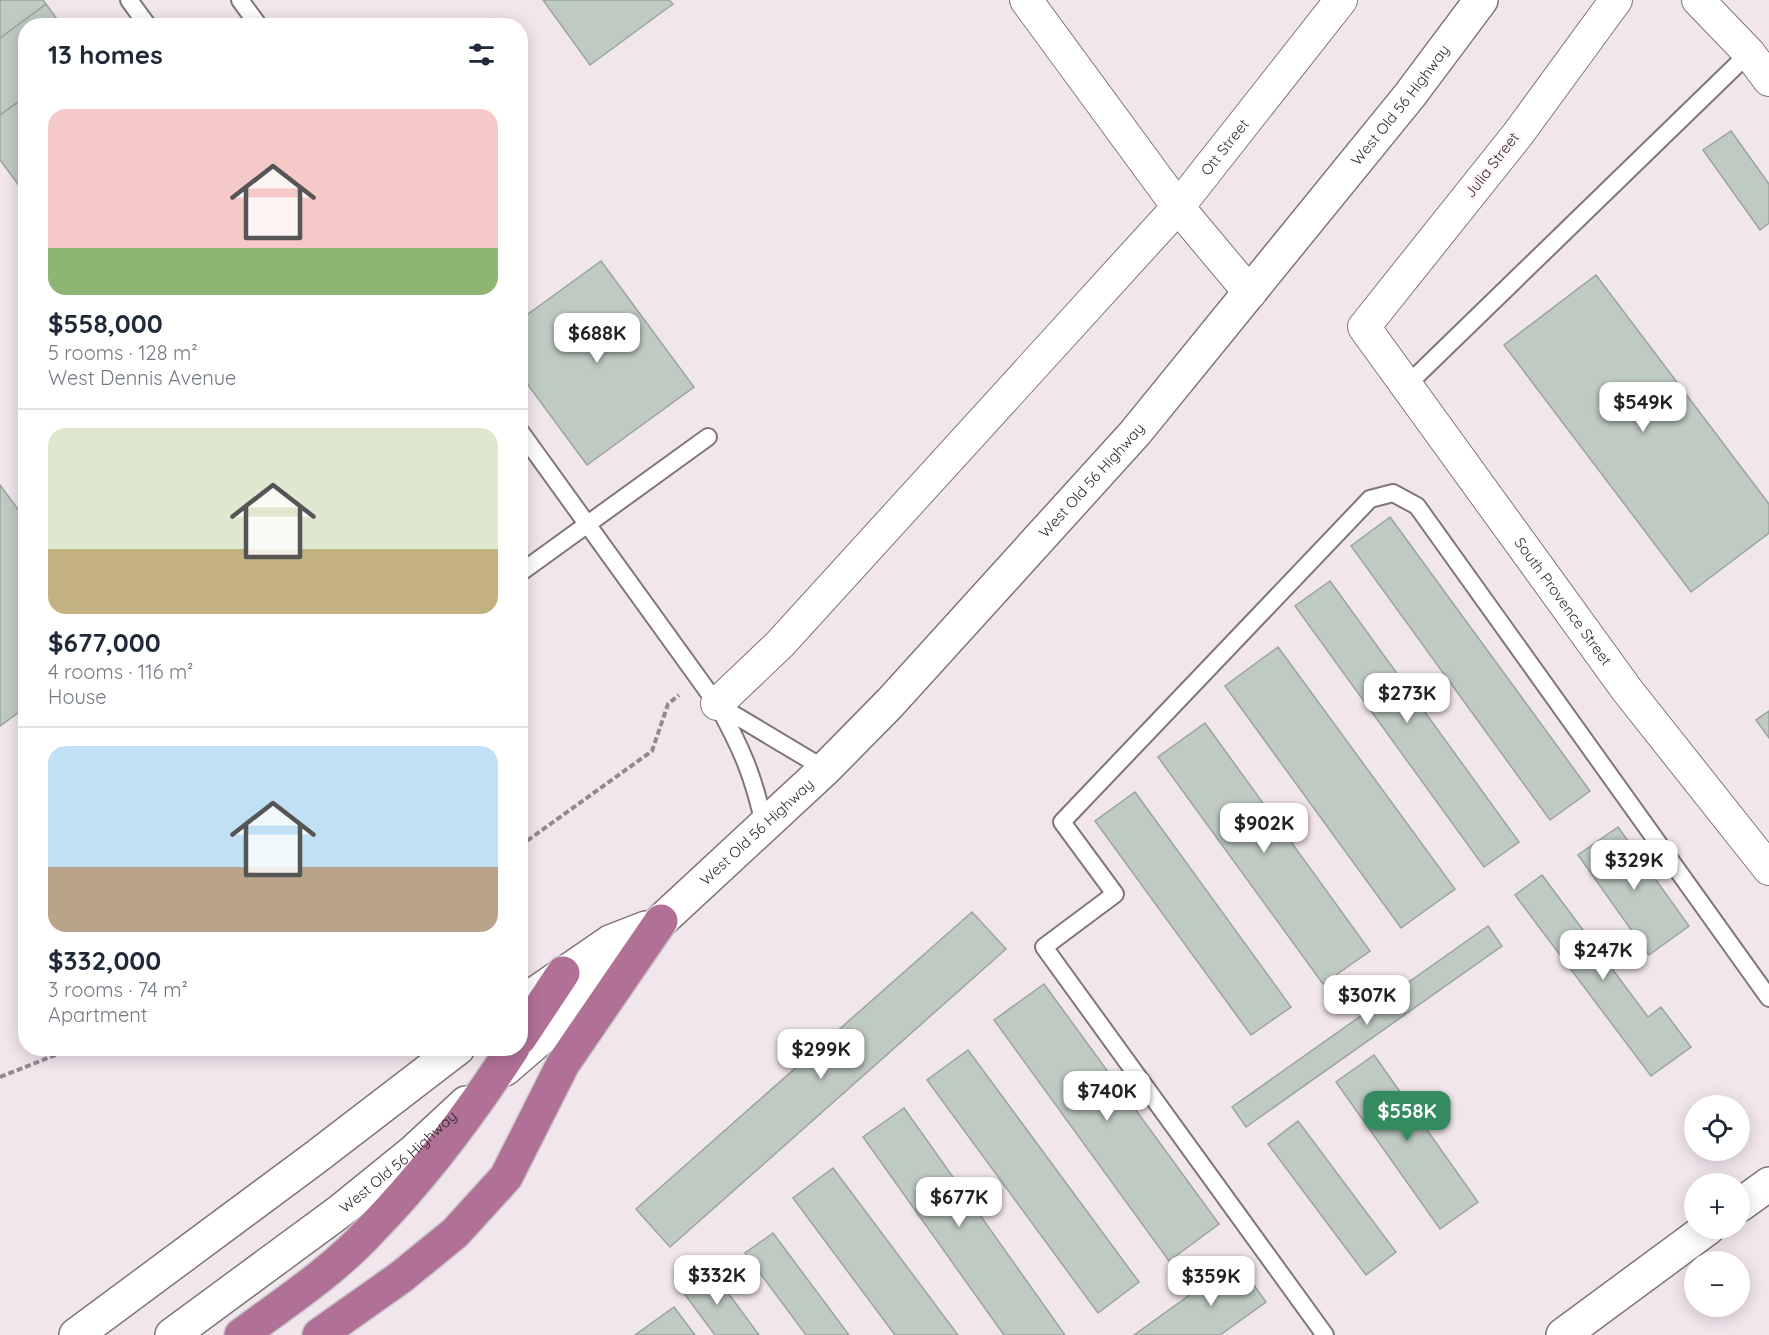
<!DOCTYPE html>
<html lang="en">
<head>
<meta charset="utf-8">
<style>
	:root { --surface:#fff; --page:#f6f6f7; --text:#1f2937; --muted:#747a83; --line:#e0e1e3; --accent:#338b5f }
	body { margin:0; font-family:Quicksand,sans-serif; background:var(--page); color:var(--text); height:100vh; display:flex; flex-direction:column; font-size:22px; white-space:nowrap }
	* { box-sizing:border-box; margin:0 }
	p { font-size:20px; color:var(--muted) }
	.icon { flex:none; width:33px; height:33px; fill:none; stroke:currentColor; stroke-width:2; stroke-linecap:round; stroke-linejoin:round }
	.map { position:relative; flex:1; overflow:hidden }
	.details { position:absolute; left:18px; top:18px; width:510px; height:1038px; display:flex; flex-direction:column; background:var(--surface); border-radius:24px; box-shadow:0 3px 15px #0003 }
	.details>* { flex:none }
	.buttons { position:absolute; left:1684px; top:1095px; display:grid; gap:12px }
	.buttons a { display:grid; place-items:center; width:66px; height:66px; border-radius:50%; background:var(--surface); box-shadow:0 3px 15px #0003; font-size:30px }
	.price { position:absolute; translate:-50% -51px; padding:0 14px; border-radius:12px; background:#fff; color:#222; font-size:20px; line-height:39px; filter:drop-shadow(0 2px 3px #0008) }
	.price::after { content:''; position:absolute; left:50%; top:36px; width:18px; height:14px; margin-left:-9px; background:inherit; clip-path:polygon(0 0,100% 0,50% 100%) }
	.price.on { background:var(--accent); color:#fff }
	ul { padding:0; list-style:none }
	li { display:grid; align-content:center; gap:12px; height:318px; padding:0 30px }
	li+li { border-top:2px solid var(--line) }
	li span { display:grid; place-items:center; height:186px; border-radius:18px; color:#555 }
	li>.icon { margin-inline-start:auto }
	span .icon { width:108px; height:108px; fill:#fffc; stroke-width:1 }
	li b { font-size:26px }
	h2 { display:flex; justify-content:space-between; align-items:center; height:72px; padding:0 30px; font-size:26px }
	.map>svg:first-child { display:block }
	.building { fill:#bfcac3; stroke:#9aa59e; stroke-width:1.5 }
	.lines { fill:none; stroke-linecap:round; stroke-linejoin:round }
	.lane-casing { stroke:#80757b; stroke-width:20 }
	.street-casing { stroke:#80757b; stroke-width:34 }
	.secondary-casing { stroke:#80757b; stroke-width:36 }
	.highway-casing { stroke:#c9c8c9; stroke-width:36 }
	.path { stroke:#928a8f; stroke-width:4; stroke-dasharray:6 3; stroke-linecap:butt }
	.lane { stroke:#fff; stroke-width:16 }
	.street { stroke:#fff; stroke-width:32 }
	.secondary { stroke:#fff; stroke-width:33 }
	.highway { stroke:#b17197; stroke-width:33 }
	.labels { text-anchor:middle; stroke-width:5; stroke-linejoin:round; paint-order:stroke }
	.street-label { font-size:15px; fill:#302b2e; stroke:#fef4f9 }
</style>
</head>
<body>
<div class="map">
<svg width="1769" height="1335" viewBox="0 0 1769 1335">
	<rect width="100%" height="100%" fill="#f2e6ed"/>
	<!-- building -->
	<path class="building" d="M 0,0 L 43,0 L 46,4 L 0,38 Z
		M 543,0 L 669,0 L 673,4 L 590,65 Z
		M 46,4 L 62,26 L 26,26 L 26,96 L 0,115 L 0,38 Z
		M 26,96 L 26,195 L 0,160 L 0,115 Z
		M 1731,131 L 1769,184 L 1769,223 L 1760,230 L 1703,150 Z
		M 601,261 L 694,387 L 587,465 L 520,374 L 520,320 Z
		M 1596,275 L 1769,504 L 1769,533 L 1691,592 L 1504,345 Z
		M 0,485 L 26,520 L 26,707 L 0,726 Z
		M 1390,517 L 1590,791 L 1550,820 L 1351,546 Z
		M 1330,581 L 1519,842 L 1484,867 L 1295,606 Z
		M 1278,647 L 1455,889 L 1401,928 L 1225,686 Z
		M 1769,711 L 1769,738 L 1756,720 Z
		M 1205,723 L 1370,951 L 1323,984 L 1158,757 Z
		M 1135,792 L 1291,1007 L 1251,1035 L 1095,821 Z
		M 1618,827 L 1689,926 L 1649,955 L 1578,855 Z
		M 1542,875 L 1648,1017 L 1661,1007 L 1691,1047 L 1651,1076 L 1515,895 Z
		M 972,912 L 1006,949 L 670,1247 L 636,1209 Z
		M 1488,926 L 1502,946 L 1246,1127 L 1232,1107 Z
		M 1044,984 L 1219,1224 L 1169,1261 L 994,1020 Z
		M 968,1050 L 1139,1282 L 1098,1313 L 927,1080 Z
		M 1374,1055 L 1478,1202 L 1440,1229 L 1336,1082 Z
		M 904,1108 L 1065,1335 L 1004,1335 L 863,1137 Z
		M 1298,1121 L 1396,1252 L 1366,1275 L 1268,1144 Z
		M 833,1168 L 958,1335 L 895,1335 L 793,1198 Z
		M 773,1233 L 849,1335 L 806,1335 L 745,1253 Z
		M 1237,1261 L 1266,1302 L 1220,1335 L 1134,1335 Z
		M 709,1267 L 759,1335 L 715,1335 L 680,1288 Z
		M 674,1307 L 695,1335 L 635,1335 Z"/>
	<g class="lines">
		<defs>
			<path id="lane" d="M 129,0 L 148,26
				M 240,0 L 259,26
				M 1407,385 L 1749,53
				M 520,431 L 717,704 C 741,747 754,777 764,825
				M 520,573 L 708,437
				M 718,705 L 825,769
				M 1325,1335 L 1044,947 L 1115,894 L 1062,822 L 1370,499 L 1393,493 L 1417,506 L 1769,998"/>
			<g id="street">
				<path d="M 1026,0 L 1178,207 L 1250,293"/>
				<path id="s1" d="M 1616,0 L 1518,134 L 1364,327 L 1627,690 L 1769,869"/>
				<path d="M 1698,0 L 1749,53 L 1769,80"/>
				<path id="s2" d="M 717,704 L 780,644 L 1178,207 L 1341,0"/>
			</g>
			<g id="secondary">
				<path d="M 520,1004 L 610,942 L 646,928"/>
				<path id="s3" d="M 505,1069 L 587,998 L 661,921 L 825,769 L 890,703 L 1135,433 L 1410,95 L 1481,0"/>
				<path d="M 1740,1205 L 1769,1184"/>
				<path d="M 76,1335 L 316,1157 L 458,1048"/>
				<path id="s4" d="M 172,1335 L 339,1212 L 413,1152 L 466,1103"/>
				<path d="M 1563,1335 L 1708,1228"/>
			</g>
			<path id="highway" d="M 520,1038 L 563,973
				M 241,1335 C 284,1303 332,1272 369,1232 C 423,1177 471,1113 513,1048
				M 319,1335 L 401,1277 L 455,1233 L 506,1177 L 563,1064 L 661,921"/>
		</defs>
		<!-- lane casing -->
		<use href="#lane" class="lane-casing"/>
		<!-- street casing -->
		<use href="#street" class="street-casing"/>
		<!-- secondary casing -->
		<use href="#secondary" class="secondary-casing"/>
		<!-- highway casing -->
		<use href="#highway" class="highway-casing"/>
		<!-- path -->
		<path class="path" d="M 520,846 L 652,751 L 668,704 L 679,695
			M 0,1077 L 73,1048"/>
		<!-- lane -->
		<use href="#lane" class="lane"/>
		<!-- street -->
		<use href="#street" class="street"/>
		<!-- secondary -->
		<use href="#secondary" class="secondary"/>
		<!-- highway -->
		<use href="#highway" class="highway"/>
	</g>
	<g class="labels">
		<!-- street labels -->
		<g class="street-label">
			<text dy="5" stroke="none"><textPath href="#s3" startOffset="1318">West Old 56 Highway</textPath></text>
			<text dy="5" stroke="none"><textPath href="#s2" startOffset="754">Ott Street</textPath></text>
			<text transform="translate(1492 165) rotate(-52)" y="5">Julia Street</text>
			<text dy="5" stroke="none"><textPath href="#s3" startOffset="832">West Old 56 Highway</textPath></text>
			<text dy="5" stroke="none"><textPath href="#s1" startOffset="752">South Provence Street</textPath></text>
			<text dy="5" stroke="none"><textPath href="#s3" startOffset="346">West Old 56 Highway</textPath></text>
			<text dy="5" stroke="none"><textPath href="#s4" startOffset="285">West Old 56 Highway</textPath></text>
		</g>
	</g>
</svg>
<div class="buttons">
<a><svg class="icon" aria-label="locate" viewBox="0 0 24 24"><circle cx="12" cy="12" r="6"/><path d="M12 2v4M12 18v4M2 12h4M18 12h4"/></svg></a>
<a>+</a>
<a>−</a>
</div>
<b class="price" style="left:597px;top:364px">$688K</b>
<b class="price" style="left:1643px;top:433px">$549K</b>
<b class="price" style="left:1407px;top:724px">$273K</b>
<b class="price" style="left:1264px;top:854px">$902K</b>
<b class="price" style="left:1634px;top:891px">$329K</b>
<b class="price" style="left:1603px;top:981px">$247K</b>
<b class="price" style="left:1367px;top:1026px">$307K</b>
<b class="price" style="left:821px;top:1080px">$299K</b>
<b class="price" style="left:1107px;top:1122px">$740K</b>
<b class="price on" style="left:1407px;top:1142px">$558K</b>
<b class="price" style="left:959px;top:1228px">$677K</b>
<b class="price" style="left:717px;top:1306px">$332K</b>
<b class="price" style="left:1211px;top:1307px">$359K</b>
<section class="details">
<h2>13 homes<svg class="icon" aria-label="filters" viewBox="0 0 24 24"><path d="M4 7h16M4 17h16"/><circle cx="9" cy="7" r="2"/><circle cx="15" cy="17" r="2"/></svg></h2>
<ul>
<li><span style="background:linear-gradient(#f6c9c9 75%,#8fb573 0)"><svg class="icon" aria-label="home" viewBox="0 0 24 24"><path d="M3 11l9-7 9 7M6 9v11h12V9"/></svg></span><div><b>$558,000</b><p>5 rooms · 128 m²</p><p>West Dennis Avenue</p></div></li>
<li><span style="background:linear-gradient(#dfe7d0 65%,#c2b280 0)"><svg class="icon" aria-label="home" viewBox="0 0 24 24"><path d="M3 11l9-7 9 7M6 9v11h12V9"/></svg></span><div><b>$677,000</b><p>4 rooms · 116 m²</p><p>House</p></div></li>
<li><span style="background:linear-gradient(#bfe0f5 65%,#b9a48a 0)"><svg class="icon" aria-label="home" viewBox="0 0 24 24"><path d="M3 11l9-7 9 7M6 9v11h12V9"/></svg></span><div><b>$332,000</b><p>3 rooms · 74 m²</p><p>Apartment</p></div></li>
</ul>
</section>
</div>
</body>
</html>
